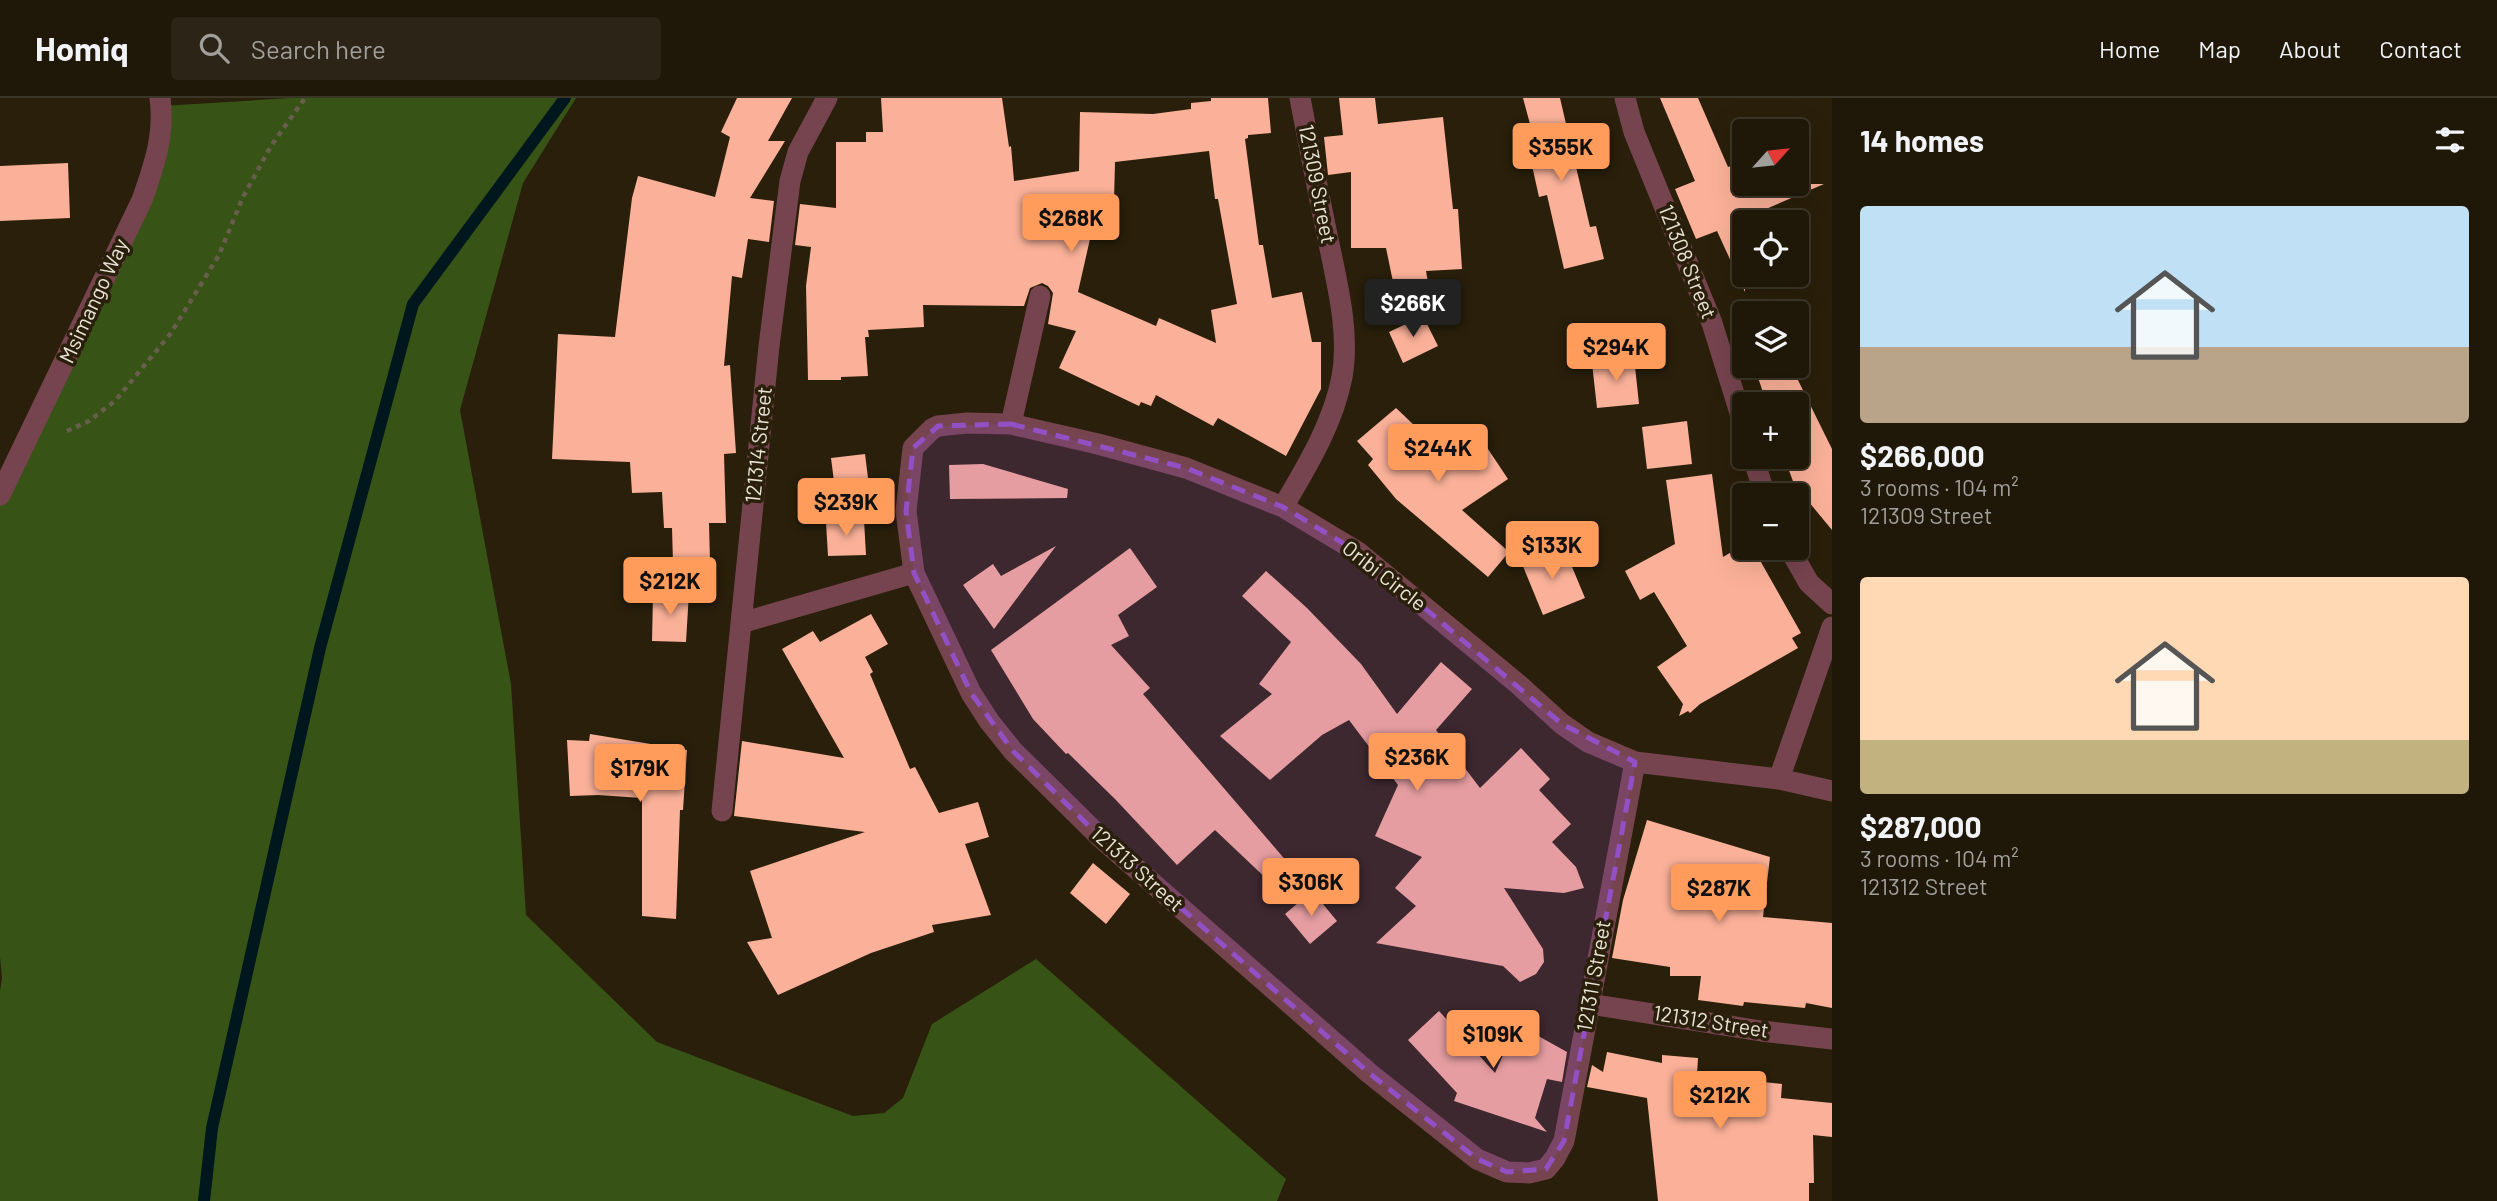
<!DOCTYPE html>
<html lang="en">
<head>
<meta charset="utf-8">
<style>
	:root { --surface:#1f1708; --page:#2c2416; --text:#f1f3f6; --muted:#a19f9c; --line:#3c3629; --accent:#ff9b5b }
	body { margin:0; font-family:Barlow,sans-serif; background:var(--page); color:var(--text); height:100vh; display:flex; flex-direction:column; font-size:26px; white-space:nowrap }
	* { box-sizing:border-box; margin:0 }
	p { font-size:23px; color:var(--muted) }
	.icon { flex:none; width:38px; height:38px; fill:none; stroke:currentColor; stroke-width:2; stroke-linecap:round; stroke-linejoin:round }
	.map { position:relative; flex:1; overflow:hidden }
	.panel { display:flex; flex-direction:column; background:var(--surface); width:665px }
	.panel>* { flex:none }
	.needle { width:46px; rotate:63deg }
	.controls { position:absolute; left:1732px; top:21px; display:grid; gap:14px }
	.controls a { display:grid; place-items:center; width:77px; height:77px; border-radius:7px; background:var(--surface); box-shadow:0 7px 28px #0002,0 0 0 2px var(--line); font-size:35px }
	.price { position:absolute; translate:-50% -60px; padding:0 16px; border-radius:7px; background:var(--accent); color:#111; font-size:23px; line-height:46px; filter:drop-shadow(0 2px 4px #0008) }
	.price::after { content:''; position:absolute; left:50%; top:42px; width:21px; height:16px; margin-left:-10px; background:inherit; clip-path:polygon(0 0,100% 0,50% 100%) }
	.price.current { background:#222; color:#fff }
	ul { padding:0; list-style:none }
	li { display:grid; align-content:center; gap:14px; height:371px; padding:0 28px }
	li span { display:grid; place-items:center; height:217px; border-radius:7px; color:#555 }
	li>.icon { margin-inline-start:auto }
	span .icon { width:126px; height:126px; fill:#fffc; stroke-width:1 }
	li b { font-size:30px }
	h2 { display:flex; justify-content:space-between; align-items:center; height:84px; padding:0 28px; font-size:30px }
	header { display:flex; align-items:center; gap:42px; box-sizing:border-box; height:98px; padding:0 35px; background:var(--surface); border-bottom:2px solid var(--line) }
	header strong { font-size:33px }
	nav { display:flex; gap:38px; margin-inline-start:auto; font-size:24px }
	.search { width:490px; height:63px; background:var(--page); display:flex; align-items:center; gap:18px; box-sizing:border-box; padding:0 24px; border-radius:7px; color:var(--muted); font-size:26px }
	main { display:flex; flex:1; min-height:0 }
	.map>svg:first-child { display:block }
	.forest { fill:#385316 }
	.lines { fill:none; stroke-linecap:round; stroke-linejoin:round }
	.stream { stroke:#00171d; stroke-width:12 }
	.building { fill:#fbb199; fill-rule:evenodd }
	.path { stroke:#675e4c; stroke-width:4.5; stroke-dasharray:5 5; stroke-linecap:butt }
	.minor { stroke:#76444e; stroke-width:21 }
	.marked { fill:#9151c4; fill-opacity:0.2; stroke:#9151c4; stroke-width:5; stroke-dasharray:14 9; stroke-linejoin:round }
	.labels { text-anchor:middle; stroke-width:7; stroke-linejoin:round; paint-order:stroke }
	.street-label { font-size:21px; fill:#ebe5d8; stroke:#291f0a }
</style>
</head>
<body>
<header>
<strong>Homiq</strong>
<div class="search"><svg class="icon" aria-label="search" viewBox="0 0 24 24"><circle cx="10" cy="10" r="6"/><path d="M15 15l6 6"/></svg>Search here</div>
<nav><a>Home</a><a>Map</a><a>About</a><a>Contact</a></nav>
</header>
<main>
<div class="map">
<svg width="1832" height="1103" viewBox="0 0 1832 1103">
	<rect width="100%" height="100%" fill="#291f0a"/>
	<!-- forest -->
	<path class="forest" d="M 290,0 L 576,0 L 523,85 L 460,312 L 511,586 L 526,817 L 657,944 L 853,1018 L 884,1015 L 903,1000 L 932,926 L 1036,861 L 1286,1081 L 1277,1103 L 0,1103 L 0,893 L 2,880 L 0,859 L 0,399 L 142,103 L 162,8 Z"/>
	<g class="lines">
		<!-- stream -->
		<path class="stream" d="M 204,1103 L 212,1030 L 320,550 L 413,206 L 565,0"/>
	</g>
	<!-- building -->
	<path class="building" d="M 737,0 L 792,0 L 768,43 L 785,43 L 750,100 L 774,103 L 769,144 L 748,141 L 742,180 L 732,178 L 724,268 L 730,267 L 736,355 L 724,356 L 726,425 L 709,425 L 710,464 L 673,465 L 672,430 L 664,430 L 662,394 L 632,395 L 630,364 L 552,361 L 558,236 L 615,239 L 632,100 L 638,78 L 715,99 L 730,39 L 721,34 Z
		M 881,0 L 1002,0 L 1009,49 L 1011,48 L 1014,83 L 1079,73 L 1080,14 L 1153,16 L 1191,11 L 1191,5 L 1211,3 L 1211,0 L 1268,0 L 1271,35 L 1248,37 L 1248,40 L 1245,41 L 1259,147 L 1263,147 L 1272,200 L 1302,194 L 1312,244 L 1321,244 L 1321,291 L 1286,358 L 1218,320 L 1213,328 L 1156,297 L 1151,308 L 1141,304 L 1139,308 L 1059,270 L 1076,233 L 1048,226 L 1053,195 L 1048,188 L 1042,185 L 1030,190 L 1024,208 L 923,207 L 924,229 L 868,232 L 869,239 L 865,239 L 868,278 L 841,279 L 841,282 L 808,282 L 806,188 L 811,149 L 795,147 L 800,106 L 836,110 L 836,44 L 866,44 L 866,34 L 883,34 ZM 1209,53 L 1215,101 L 1218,101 L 1237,206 L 1211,212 L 1216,245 L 1159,220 L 1156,228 L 1078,194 L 1090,141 L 1113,142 L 1115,64 Z
		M 1339,0 L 1375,0 L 1378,26 L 1443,19 L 1453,111 L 1458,111 L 1462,171 L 1426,173 L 1430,196 L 1397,203 L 1386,150 L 1351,150 L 1351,74 L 1328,77 L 1324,39 L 1343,37 Z
		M 1523,0 L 1560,0 L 1590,129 L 1596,128 L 1604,161 L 1564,171 L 1547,97 L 1539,99 L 1529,54 L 1537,52 Z
		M 1660,0 L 1698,0 L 1728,69 L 1745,63 L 1745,86 L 1824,86 L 1745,120 L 1745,194 L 1717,133 L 1696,141 L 1675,91 L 1695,83 Z
		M 68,65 L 70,120 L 0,123 L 0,68 Z
		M 1423,218 L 1438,248 L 1403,265 L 1389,234 Z
		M 1634,259 L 1639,306 L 1597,310 L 1592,265 Z
		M 1754,268 L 1791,268 L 1832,351 L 1832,432 L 1794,386 L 1784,359 L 1797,359 L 1797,306 L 1767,306 Z
		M 1396,310 L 1415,328 L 1455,357 L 1480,339 L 1508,381 L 1462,412 L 1509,454 L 1488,479 L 1396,401 L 1368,367 L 1373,361 L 1357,343 Z
		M 1687,323 L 1692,366 L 1647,371 L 1642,329 Z
		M 865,356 L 870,396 L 836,399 L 831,360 Z
		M 983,366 L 1068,391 L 1067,400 L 950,401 L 949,367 Z
		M 1712,376 L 1723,459 L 1745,446 L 1745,450 L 1753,450 L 1801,535 L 1792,540 L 1798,550 L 1700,606 L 1690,615 L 1688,613 L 1679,618 L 1683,606 L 1657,569 L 1687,548 L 1654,494 L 1640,502 L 1625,473 L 1675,446 L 1666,382 Z
		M 864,422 L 866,457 L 828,458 L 826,424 Z
		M 1056,448 L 994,531 L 963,487 L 993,466 L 1001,478 Z
		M 1552,448 L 1560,468 L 1570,464 L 1585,500 L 1543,517 L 1520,461 Z
		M 1130,450 L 1157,489 L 1118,517 L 1129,538 L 1111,547 L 1150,590 L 1143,596 L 1306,786 L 1289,802 L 1215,732 L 1177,767 L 1115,701 L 1068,655 L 1066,656 L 1033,621 L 991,552 Z
		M 1266,473 L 1307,510 L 1361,566 L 1397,616 L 1441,564 L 1472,591 L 1436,632 L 1480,690 L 1521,650 L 1550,681 L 1539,692 L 1571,726 L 1552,744 L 1576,769 L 1584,790 L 1564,795 L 1504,790 L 1543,851 L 1544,864 L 1536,876 L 1520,884 L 1503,868 L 1376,845 L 1416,808 L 1395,790 L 1422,759 L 1375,738 L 1398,687 L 1349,622 L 1322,637 L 1270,682 L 1220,638 L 1272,596 L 1259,586 L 1291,544 L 1242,498 Z
		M 689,494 L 686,544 L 652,543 L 653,497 Z
		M 871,516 L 888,546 L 865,559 L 873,574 L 870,576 L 910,671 L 915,669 L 939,715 L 978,704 L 989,739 L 965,746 L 991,817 L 932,827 L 934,834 L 871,855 L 778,897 L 747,844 L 772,840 L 750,773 L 865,734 L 734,718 L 742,643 L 844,660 L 782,551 L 813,533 L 820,544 Z
		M 590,636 L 687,652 L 683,712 L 680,712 L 676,821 L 642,818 L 642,700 L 598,697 L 570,698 L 567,642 L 589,643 Z
		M 1647,722 L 1770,759 L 1763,819 L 1832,825 L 1832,910 L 1806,905 L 1805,910 L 1744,904 L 1743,908 L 1698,902 L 1701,878 L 1670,878 L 1670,869 L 1612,860 L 1623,802 Z
		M 1093,765 L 1130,796 L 1106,826 L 1070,795 Z
		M 1312,793 L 1337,823 L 1310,846 L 1285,816 Z
		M 1439,913 L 1495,975 L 1517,926 L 1567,954 L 1562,984 L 1547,981 L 1535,1020 L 1547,1034 L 1454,1003 L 1457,995 L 1408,942 Z
		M 1607,954 L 1662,965 L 1662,957 L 1698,960 L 1697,977 L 1782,986 L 1781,1000 L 1832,1005 L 1832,1039 L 1813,1037 L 1814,1085 L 1809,1085 L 1809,1103 L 1658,1103 L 1647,1000 L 1587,989 L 1592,967 L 1603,974 Z"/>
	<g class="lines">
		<!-- path -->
		<path class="path" d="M 67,333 L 89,323 L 115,303 L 171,235 L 219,157 L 243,99 L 271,48 L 305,0"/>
		<!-- minor -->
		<path class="minor" d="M 827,0 L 798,54 L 790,83 L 769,248 L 741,525 L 914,475
			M 1625,0 L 1634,34 L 1712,225 L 1745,331
			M 1011,326 L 1040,198
			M 1753,359 L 1765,397
			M 0,397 L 142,102 C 154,68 165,37 160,0
			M 1283,409 C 1307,368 1333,326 1342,279 C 1350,235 1337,185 1328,141 C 1318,94 1309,47 1300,0
			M 1789,450 L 1809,485 L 1832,506
			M 1635,664 L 1564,1043 L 1555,1060 L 1546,1071 L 1529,1075 L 1507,1074 L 1477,1061 L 1369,975 L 1100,739 L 1013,653 L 989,623 L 971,595 L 914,475 L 906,413 L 913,350 L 932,331 L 938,328 L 967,325 L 1011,326 L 1098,346 L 1186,370 L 1283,409 L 1358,454 L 1518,586 L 1562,626 L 1588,644 L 1635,664 L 1779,681 L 1832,693
			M 1779,681 L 1832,529
			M 722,713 L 741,525
			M 1590,906 L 1761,933 L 1832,941"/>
	</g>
	<!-- marked area -->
	<path class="marked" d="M 1011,326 L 1186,370 L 1283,409 L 1358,454 L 1562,626 L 1635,664 L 1564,1043 L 1546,1071 L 1507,1074 L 1477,1061 L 1369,975 L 1100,739 L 1013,653 L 971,595 L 914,475 L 906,413 L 913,350 L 938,328 Z"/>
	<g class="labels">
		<!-- street labels -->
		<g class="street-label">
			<text transform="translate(1317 86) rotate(79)" y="7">121309 Street</text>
			<text transform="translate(1687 164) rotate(68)" y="7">121308 Street</text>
			<text transform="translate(94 203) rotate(-65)" y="7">Msimango Way</text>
			<text transform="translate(759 347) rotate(-84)" y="7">121314 Street</text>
			<text transform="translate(1384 478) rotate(38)" y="7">Oribi Circle</text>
			<text transform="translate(1137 771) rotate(42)" y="7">121313 Street</text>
			<text transform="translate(1594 878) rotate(-80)" y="7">121311 Street</text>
			<text transform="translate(1711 924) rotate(9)" y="7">121312 Street</text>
		</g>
	</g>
</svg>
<div class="controls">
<a><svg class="needle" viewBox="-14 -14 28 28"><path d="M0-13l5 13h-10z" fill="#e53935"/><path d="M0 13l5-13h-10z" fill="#a19f9c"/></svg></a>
<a><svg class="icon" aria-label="locate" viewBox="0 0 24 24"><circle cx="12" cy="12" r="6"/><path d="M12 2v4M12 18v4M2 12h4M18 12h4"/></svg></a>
<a><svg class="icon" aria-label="layers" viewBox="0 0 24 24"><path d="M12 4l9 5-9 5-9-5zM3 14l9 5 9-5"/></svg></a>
<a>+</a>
<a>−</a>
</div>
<b class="price" style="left:1561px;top:85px">$355K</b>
<b class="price" style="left:1071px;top:156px">$268K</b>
<b class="price current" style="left:1413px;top:241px">$266K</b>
<b class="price" style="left:1616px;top:285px">$294K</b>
<b class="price" style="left:1438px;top:386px">$244K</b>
<b class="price" style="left:846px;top:440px">$239K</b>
<b class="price" style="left:1552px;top:483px">$133K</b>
<b class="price" style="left:670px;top:519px">$212K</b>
<b class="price" style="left:1417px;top:695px">$236K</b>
<b class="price" style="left:640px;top:706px">$179K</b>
<b class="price" style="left:1311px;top:820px">$306K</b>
<b class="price" style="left:1719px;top:826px">$287K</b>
<b class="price" style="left:1493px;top:972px">$109K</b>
<b class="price" style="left:1720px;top:1033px">$212K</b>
</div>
<section class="panel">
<h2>14 homes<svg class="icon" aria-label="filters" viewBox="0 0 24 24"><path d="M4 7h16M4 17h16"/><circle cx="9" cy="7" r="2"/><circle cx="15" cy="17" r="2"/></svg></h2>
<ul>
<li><span style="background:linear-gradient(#bfe0f5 65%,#b9a48a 0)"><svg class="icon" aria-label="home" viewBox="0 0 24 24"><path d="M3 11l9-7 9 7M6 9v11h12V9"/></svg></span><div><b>$266,000</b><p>3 rooms · 104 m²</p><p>121309 Street</p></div></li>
<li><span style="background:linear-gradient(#ffd9b3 75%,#c2b280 0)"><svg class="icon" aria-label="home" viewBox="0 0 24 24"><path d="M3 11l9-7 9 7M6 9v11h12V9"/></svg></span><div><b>$287,000</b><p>3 rooms · 104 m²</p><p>121312 Street</p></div></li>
</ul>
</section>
</main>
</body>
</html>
